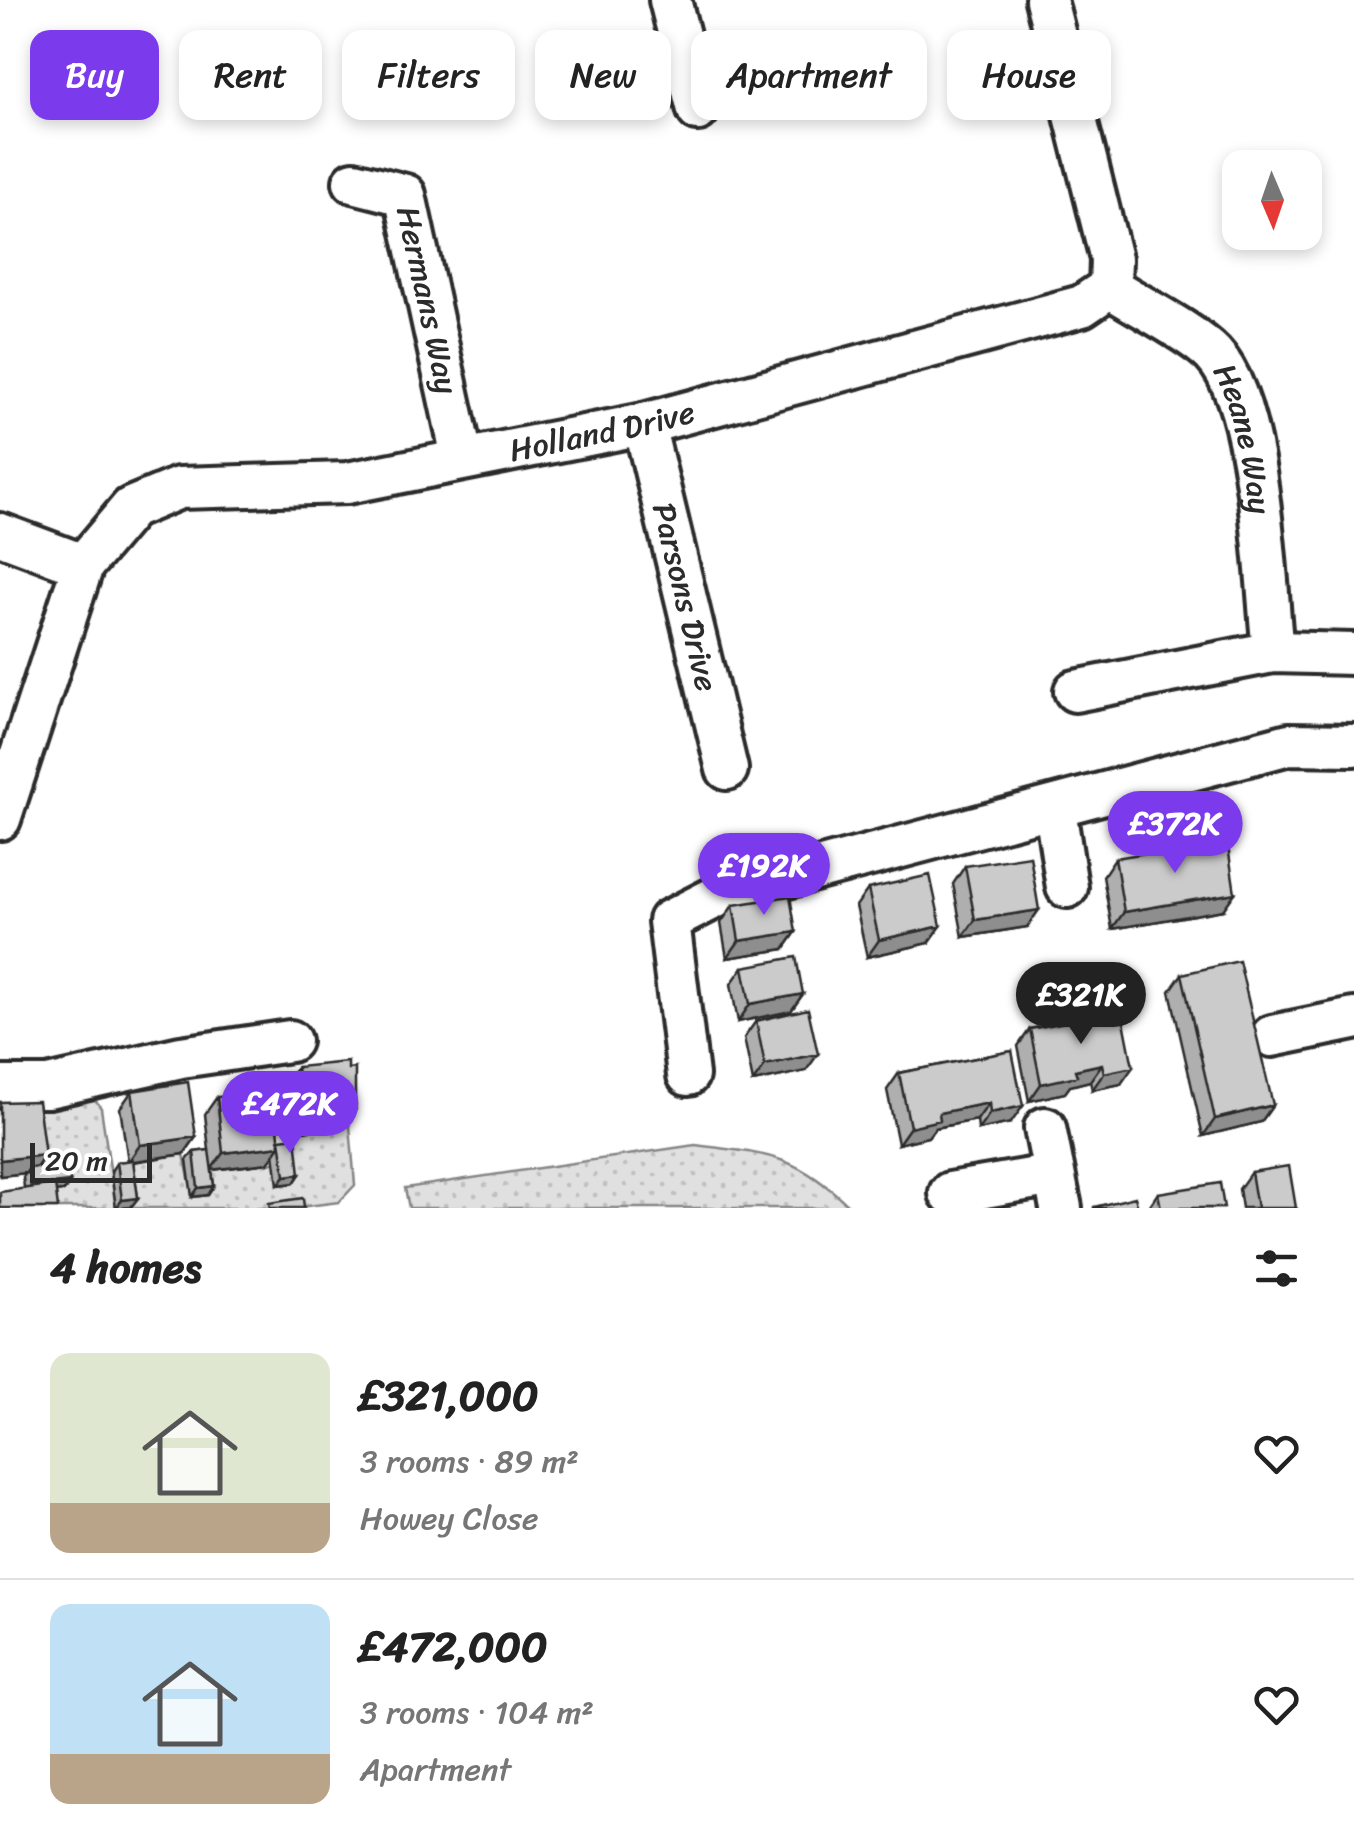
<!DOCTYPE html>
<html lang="en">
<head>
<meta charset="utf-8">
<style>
	:root { --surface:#fff; --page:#f2f2f2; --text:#222; --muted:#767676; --line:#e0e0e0; --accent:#7c3aed }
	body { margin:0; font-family:Sriracha,sans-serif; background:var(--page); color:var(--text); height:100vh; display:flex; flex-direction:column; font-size:38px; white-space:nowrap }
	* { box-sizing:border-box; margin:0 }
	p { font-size:32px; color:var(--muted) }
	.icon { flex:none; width:55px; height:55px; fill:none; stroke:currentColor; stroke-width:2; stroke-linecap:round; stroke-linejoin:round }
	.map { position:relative; height:1208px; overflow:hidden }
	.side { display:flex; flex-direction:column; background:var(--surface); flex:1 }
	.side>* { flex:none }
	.hud { position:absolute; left:30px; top:30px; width:1295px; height:90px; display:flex; gap:20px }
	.needle { width:65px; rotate:178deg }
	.buttons { position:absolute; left:1222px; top:150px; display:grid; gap:20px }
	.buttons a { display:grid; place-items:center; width:100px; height:100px; border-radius:20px; background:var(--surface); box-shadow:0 5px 15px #0003; font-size:50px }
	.scale { position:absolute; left:30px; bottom:25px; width:122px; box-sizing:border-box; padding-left:10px; border:5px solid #2b2b2b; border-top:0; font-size:28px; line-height:35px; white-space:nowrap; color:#2b2b2b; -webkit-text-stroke:8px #fff; paint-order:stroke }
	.price { position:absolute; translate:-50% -85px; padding:0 22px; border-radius:35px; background:var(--accent); color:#fff; font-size:32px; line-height:65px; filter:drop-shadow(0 2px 5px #0008) }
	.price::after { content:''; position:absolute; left:50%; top:60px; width:30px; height:22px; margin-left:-15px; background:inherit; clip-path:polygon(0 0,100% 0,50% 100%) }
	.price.current { background:#222; color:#fff }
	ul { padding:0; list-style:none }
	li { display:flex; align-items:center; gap:30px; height:250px; padding:0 50px }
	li+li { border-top:2px solid var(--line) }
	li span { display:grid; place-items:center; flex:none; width:280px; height:200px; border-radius:20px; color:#555 }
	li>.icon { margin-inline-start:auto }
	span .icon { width:120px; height:120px; fill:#fffc; stroke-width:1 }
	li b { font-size:42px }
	h2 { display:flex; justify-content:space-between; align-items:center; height:120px; padding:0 50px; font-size:42px }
	.tag { padding:0 35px; border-radius:20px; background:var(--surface); box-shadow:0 5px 15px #0003; font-size:35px; line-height:90px }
	.tag.current { background:var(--accent); color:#fff }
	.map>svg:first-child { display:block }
	.grass { fill:url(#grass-dots); stroke:#868686; stroke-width:2.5 }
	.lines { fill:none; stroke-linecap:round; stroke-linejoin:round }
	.minor-casing { stroke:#2b2b2b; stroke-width:48 }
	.minor { stroke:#fff; stroke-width:40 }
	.wall { fill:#afafaf; stroke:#2b2b2b; stroke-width:2.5 }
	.shaded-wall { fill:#8e8e8e; stroke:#2b2b2b; stroke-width:2.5 }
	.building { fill:#cbcbcb; stroke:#2b2b2b; stroke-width:2.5 }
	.labels { text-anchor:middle; stroke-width:10; stroke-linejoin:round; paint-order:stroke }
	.street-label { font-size:32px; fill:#2b2b2b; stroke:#fff }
</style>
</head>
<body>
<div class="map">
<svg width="1354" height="1208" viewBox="0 0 1354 1208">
	<defs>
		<pattern id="grass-dots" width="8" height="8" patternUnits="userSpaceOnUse" patternTransform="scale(2.5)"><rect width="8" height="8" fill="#e0e0e0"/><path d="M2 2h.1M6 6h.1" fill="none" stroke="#c0c0c0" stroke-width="1.8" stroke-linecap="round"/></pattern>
	</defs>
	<rect width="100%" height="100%" fill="#fff"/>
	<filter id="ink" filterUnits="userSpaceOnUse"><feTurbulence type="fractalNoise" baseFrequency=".01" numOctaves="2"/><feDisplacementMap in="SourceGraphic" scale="20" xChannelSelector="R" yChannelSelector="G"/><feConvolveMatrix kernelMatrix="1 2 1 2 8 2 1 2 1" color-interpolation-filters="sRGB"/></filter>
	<g filter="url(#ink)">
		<!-- grass -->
		<path class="grass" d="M 79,1097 L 94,1098 L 101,1108 L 116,1208 L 44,1208 L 33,1176 L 25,1111 Z
			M 350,1126 L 355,1185 L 339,1202 L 291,1208 L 122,1208 L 131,1206 L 128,1162 L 184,1154 L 193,1197 L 211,1170 L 276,1162 L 279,1184 L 293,1183 L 289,1132 Z
			M 695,1145 C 768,1154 796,1154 851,1208 L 409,1208 L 405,1188 Z"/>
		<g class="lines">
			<defs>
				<g id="minor">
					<path d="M 670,0 L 698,110"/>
					<path id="s1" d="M 354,182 L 405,195 L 462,457"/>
					<path id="s2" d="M 1110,287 C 1137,305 1193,333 1213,354 C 1262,405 1265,580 1273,652"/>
					<path id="s3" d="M 644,424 L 727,769"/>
					<path d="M 0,534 L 83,565"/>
					<path d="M 1075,691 L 1273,652 L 1354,654"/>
					<path d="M 1055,809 L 1067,887"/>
					<path id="s4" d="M 0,819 L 83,565 L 131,508 L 179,488 L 347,483 L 644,424 L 1082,306 L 1110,287 L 1111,259 L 1046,0"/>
					<path d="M 1272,1036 L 1354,1019"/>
					<path d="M 688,1075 L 669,921 L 720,895 L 1289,744 L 1354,745"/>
					<path d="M 0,1087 L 48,1087 L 181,1057 L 290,1041"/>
					<path d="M 1045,1128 L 1061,1208"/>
					<path d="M 950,1193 L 1054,1175"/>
				</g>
			</defs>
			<!-- minor casing -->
			<use href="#minor" class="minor-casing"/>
			<!-- minor -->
			<use href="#minor" class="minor"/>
		</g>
		<!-- wall -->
		<path class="wall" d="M 1115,858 L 1223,910 L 1112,929 L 1103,876 Z
			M 965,866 L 1027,927 L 963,937 L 953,884 Z
			M 868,889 L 929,943 L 867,957 L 856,906 Z
			M 733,905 L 796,932 L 784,949 L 727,958 L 721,923 Z
			M 743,967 L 803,994 L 791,1011 L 738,1022 L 731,984 Z
			M 1182,974 L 1273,1105 L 1261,1122 L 1203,1136 L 1170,991 Z
			M 1122,1011 L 1121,1084 L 1092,1090 L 1090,1081 L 1070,1086 L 1065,1093 L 1029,1101 L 1018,1046 L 1030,1029 Z
			M 756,1021 L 806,1071 L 753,1082 L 744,1038 Z
			M 1012,1051 L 1011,1123 L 978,1130 L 977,1120 L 935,1128 L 928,1137 L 898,1144 L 887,1090 L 899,1073 Z
			M 297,1067 L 348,1069 L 355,1110 L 343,1127 L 289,1132 L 285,1084 Z
			M 132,1091 L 196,1137 L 184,1154 L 133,1162 L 138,1198 L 131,1207 L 116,1208 L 111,1171 L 117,1162 L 128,1161 L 120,1108 Z
			M 217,1097 L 279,1140 L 300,1174 L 294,1183 L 278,1185 L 274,1153 L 268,1163 L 212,1170 L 214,1186 L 208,1195 L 192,1197 L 187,1160 L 194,1152 L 209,1150 L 205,1114 Z
			M 45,1155 L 36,1168 L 70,1182 L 64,1191 L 24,1188 L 23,1177 L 26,1173 L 0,1176 Z
			M 1251,1172 L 1296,1208 L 1242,1208 L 1239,1189 Z
			M 1158,1193 L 1224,1208 L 1148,1208 Z"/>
		<!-- shaded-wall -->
		<path class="shaded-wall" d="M 1235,893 L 1223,910 L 1112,929 L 1124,912 Z
			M 1039,910 L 1027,927 L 963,937 L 975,920 Z
			M 941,926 L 929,943 L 867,957 L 879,940 Z
			M 796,932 L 784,949 L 727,958 L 739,941 Z
			M 803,994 L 791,1011 L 738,1022 L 750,1004 Z
			M 818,1054 L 806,1071 L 753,1082 L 765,1065 Z
			M 1102,1064 L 1090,1081 L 1070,1086 L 1065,1093 L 1029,1101 L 1041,1084 L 1075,1070 Z
			M 1133,1067 L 1121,1084 L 1092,1090 L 1104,1073 Z
			M 989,1103 L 977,1120 L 935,1128 L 928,1137 L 898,1144 L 910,1127 L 939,1113 Z
			M 1273,1105 L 1261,1122 L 1203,1136 L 1215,1119 Z
			M 1023,1106 L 1011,1123 L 978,1130 L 990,1113 Z
			M 355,1110 L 343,1127 L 289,1132 L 301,1115 Z
			M 196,1137 L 184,1154 L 128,1162 L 140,1145 Z
			M 280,1146 L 268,1163 L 211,1170 L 223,1153 Z
			M 45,1155 L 33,1172 L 29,1168 L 26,1173 L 0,1176 L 0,1160 Z
			M 300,1174 L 294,1183 L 278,1185 L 285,1176 Z
			M 70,1182 L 64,1191 L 25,1195 L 31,1186 Z
			M 214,1186 L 208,1195 L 192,1197 L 198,1188 Z
			M 138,1198 L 131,1207 L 116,1208 L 122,1200 Z"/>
		<!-- building -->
		<path class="building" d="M 1227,840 L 1235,893 L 1124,912 L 1115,858 Z
			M 1030,856 L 1039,910 L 975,920 L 965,866 Z
			M 930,875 L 941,926 L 879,940 L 868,889 Z
			M 790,896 L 796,932 L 739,941 L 733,905 Z
			M 796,957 L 803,994 L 750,1004 L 743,967 Z
			M 1239,961 L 1273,1105 L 1215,1119 L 1182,974 Z
			M 808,1009 L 818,1054 L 765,1065 L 756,1021 Z
			M 1122,1011 L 1133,1067 L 1104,1073 L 1102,1064 L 1075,1070 L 1077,1076 L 1041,1084 L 1030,1029 Z
			M 1012,1051 L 1023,1106 L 990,1113 L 989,1103 L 939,1113 L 940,1120 L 910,1127 L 899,1073 Z
			M 348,1062 L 348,1069 L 355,1068 L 355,1110 L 301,1115 L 297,1067 Z
			M 188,1082 L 196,1137 L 140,1145 L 132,1091 Z
			M 274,1091 L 280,1146 L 223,1153 L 217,1097 Z
			M 38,1101 L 45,1155 L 0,1160 L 0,1102 Z
			M 296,1137 L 300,1174 L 285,1176 L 280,1139 Z
			M 209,1150 L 214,1186 L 198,1188 L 194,1152 Z
			M 133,1160 L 138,1198 L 122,1200 L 117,1162 Z
			M 68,1164 L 70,1182 L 31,1186 L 29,1168 Z
			M 1289,1166 L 1296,1208 L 1257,1208 L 1251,1172 Z
			M 1220,1183 L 1224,1208 L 1161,1208 L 1158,1193 Z
			M 55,1184 L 58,1208 L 0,1208 L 0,1192 Z
			M 1135,1197 L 1138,1208 L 1094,1208 L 1094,1207 Z
			M 303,1198 L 304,1208 L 270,1208 L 269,1203 Z"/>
	</g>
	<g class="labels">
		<!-- street labels -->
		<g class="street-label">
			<text dy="11" stroke="none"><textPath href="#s1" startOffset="160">Hermans Way</textPath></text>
			<text dy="11" stroke="none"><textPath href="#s4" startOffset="822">Holland Drive</textPath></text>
			<text dy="11" stroke="none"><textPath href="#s2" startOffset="215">Heane Way</textPath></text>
			<text dy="11" stroke="none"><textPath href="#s3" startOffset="178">Parsons Drive</textPath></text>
		</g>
	</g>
</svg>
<div class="buttons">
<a><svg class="needle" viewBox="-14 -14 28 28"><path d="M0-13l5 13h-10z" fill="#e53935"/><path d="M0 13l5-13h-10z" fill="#767676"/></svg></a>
</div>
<div class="scale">20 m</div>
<b class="price" style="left:1175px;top:876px">£372K</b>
<b class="price" style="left:764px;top:918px">£192K</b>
<b class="price current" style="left:1081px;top:1047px">£321K</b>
<b class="price" style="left:290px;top:1156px">£472K</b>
<div class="hud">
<a class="tag current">Buy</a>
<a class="tag">Rent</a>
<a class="tag">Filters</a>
<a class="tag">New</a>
<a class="tag">Apartment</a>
<a class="tag">House</a>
</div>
</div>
<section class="side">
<h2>4 homes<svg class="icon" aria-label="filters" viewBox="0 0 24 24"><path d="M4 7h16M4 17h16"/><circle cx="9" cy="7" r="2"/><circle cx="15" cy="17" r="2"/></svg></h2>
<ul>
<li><span style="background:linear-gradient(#dfe7d0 75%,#b9a48a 0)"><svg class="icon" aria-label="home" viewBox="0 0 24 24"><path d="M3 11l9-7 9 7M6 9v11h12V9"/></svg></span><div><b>£321,000</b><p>3 rooms · 89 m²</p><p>Howey Close</p></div><svg class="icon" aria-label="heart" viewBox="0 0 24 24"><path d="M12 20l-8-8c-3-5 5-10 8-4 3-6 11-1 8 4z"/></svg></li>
<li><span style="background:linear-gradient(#bfe0f5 75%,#b9a48a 0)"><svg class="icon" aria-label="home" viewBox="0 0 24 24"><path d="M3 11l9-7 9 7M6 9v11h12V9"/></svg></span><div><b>£472,000</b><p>3 rooms · 104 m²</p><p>Apartment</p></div><svg class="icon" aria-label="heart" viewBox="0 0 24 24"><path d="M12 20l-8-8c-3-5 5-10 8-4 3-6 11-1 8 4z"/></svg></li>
</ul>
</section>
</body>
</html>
